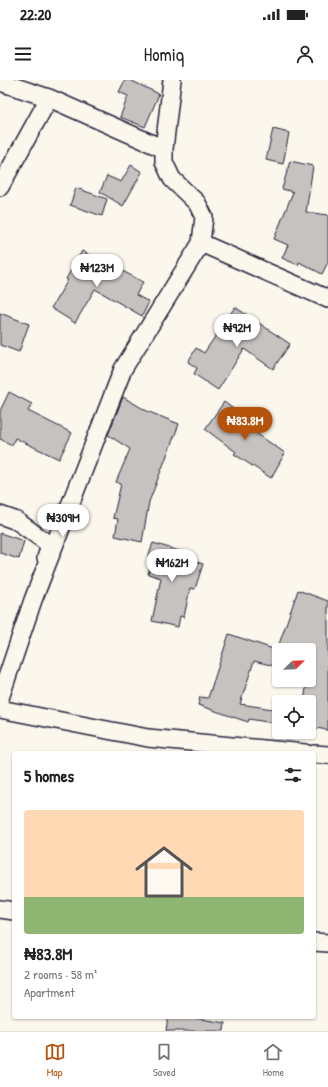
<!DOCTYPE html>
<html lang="en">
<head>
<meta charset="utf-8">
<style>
	:root { --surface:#fff; --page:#f6f6f6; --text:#222; --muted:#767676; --line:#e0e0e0; --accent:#b45309 }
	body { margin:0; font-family:"Patrick Hand",sans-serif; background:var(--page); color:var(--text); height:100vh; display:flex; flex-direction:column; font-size:15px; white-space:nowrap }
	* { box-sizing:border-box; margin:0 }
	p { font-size:13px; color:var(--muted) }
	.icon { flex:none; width:22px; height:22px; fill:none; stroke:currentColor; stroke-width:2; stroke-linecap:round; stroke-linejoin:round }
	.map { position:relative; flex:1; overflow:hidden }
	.drawer { position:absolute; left:12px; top:671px; width:304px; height:268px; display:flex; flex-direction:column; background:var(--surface); border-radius:4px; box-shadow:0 1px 3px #0004 }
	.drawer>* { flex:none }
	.needle { width:26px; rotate:67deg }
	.buttons { position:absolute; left:272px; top:563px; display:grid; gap:8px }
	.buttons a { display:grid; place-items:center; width:44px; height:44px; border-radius:4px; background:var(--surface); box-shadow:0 1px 3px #0004; font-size:20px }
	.price { position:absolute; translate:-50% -34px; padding:0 9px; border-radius:14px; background:#fff; color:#222; font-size:13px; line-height:26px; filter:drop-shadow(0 1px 2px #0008) }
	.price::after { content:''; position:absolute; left:50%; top:24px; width:12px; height:9px; margin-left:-6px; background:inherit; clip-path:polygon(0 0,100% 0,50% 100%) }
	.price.selected { background:var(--accent); color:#fff }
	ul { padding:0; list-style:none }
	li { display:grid; align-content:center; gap:8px; height:212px; padding:0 12px }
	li+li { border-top:1px solid var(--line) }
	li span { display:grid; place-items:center; height:124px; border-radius:4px; color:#555 }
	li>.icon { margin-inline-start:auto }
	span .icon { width:72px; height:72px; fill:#fffc; stroke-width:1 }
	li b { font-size:17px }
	h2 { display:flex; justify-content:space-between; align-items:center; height:48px; padding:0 12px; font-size:17px }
	.status { display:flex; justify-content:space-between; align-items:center; height:28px; padding:0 20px; background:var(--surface); direction:ltr }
	.status svg { height:11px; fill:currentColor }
	header { display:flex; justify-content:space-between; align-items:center; height:52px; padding:0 12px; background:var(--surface); font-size:18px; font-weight:600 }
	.dock { display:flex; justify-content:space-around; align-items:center; height:56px; border-top:1px solid var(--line); background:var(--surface); font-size:11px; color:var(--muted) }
	.dock a { display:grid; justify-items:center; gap:2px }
	.dock .selected { color:var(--accent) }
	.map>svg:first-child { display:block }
	.building { fill:#c6c2c0; stroke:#22223b }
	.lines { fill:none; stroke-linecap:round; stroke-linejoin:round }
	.street-casing { stroke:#22223b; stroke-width:20 }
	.street { stroke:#fbf7ec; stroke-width:17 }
</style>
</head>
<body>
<div class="status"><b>22:20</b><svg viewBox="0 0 49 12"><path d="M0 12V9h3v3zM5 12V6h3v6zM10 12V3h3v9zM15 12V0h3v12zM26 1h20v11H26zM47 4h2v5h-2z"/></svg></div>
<header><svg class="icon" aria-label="menu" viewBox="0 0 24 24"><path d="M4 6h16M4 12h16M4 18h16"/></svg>Homiq<svg class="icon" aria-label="person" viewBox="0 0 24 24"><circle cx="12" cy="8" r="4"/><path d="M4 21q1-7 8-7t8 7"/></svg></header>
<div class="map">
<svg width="328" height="951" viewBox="0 0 328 951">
	<rect width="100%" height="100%" fill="#fbf7ec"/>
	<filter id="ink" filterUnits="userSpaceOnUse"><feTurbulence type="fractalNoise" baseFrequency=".025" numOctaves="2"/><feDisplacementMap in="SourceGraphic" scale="8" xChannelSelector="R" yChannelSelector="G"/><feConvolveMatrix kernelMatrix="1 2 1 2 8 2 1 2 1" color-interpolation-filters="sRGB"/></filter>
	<g filter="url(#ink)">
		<!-- building -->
		<path class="building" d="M 125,0 L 130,0 L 159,14 L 145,47 L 120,37 L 128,16 L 119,12 Z
			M 273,49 L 289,53 L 283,84 L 266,80 Z
			M 290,81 L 313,86 L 306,132 L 328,135 L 328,182 L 322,194 L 299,182 L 298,185 L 282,178 L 288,165 L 274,159 L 293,112 L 282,109 Z
			M 131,85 L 142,92 L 123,126 L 100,112 L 107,96 L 121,102 Z
			M 76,108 L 107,119 L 102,136 L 70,125 Z
			M 82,171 L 116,190 L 117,188 L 143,202 L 136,215 L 149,222 L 142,236 L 95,209 L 75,243 L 51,228 L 68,200 L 66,199 Z
			M 235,227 L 290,264 L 273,289 L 244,269 L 218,310 L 194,294 L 197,288 L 188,282 L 196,268 L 204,273 Z
			M 0,233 L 29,244 L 19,272 L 0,265 Z
			M 9,312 L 32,324 L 28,331 L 72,353 L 59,379 L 15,358 L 12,365 L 0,359 L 0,331 Z
			M 123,317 L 147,331 L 179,344 L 149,422 L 142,462 L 115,456 L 118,439 L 113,438 L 121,404 L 116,402 L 130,369 L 108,355 Z
			M 224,322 L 248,340 L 244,345 L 285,373 L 271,398 L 234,374 L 236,372 L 205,349 Z
			M 0,453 L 24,461 L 19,479 L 0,473 Z
			M 153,463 L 186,473 L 185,478 L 203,484 L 195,509 L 190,508 L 184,537 L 180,536 L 178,547 L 152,541 L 161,498 L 148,494 L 152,480 L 148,478 Z
			M 298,510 L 328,521 L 328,650 L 309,647 L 309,622 L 304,622 L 307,600 L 309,600 L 309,570 L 277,570 Z
			M 229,554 L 279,571 L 279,587 L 254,581 L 240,624 L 279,630 L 279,644 L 249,639 L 248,642 L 198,625 L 200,617 L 208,618 Z
			M 168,937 L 189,937 L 225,943 L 224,951 L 166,951 Z"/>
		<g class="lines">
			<defs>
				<path id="street" d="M 0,2 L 49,18 L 164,69
					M 0,107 L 49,18
					M 201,163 L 328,219
					M 0,435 L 17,441 L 50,465 L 46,478
					M 0,618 L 33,520 L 123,289 L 201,163 L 204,137 L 197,123 L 172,99 L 164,82 L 164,69 L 172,0
					M 0,629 L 148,658 L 305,673
					M 314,674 L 328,675
					M 0,829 L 14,831
					M 314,862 L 328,863"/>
			</defs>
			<!-- street casing -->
			<use href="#street" class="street-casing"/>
			<!-- street -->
			<use href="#street" class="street"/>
		</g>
	</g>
</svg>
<div class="buttons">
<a><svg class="needle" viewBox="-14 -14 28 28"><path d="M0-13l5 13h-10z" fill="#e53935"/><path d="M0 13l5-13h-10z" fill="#767676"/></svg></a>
<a><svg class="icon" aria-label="locate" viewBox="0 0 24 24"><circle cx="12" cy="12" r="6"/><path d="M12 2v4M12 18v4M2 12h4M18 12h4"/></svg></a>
</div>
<b class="price" style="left:97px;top:208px">₦123M</b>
<b class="price" style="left:237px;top:268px">₦92M</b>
<b class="price selected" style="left:245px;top:361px">₦83.8M</b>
<b class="price" style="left:63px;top:458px">₦309M</b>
<b class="price" style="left:172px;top:503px">₦162M</b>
<section class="drawer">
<h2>5 homes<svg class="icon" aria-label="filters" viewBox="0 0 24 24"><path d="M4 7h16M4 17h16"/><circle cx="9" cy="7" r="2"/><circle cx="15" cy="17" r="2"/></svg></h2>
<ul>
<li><span style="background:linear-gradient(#ffd9b3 70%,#8fb573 0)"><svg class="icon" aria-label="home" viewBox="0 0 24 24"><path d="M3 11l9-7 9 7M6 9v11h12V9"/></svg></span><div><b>₦83.8M</b><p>2 rooms · 58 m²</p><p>Apartment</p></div></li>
</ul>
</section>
</div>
<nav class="dock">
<a class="selected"><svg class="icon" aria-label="map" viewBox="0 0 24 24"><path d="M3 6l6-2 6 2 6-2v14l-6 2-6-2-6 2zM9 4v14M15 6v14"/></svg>Map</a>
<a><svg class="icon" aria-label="saved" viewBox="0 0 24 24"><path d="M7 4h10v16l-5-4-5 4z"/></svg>Saved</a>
<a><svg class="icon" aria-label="home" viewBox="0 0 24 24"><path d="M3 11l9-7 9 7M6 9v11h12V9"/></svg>Home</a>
</nav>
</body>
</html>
